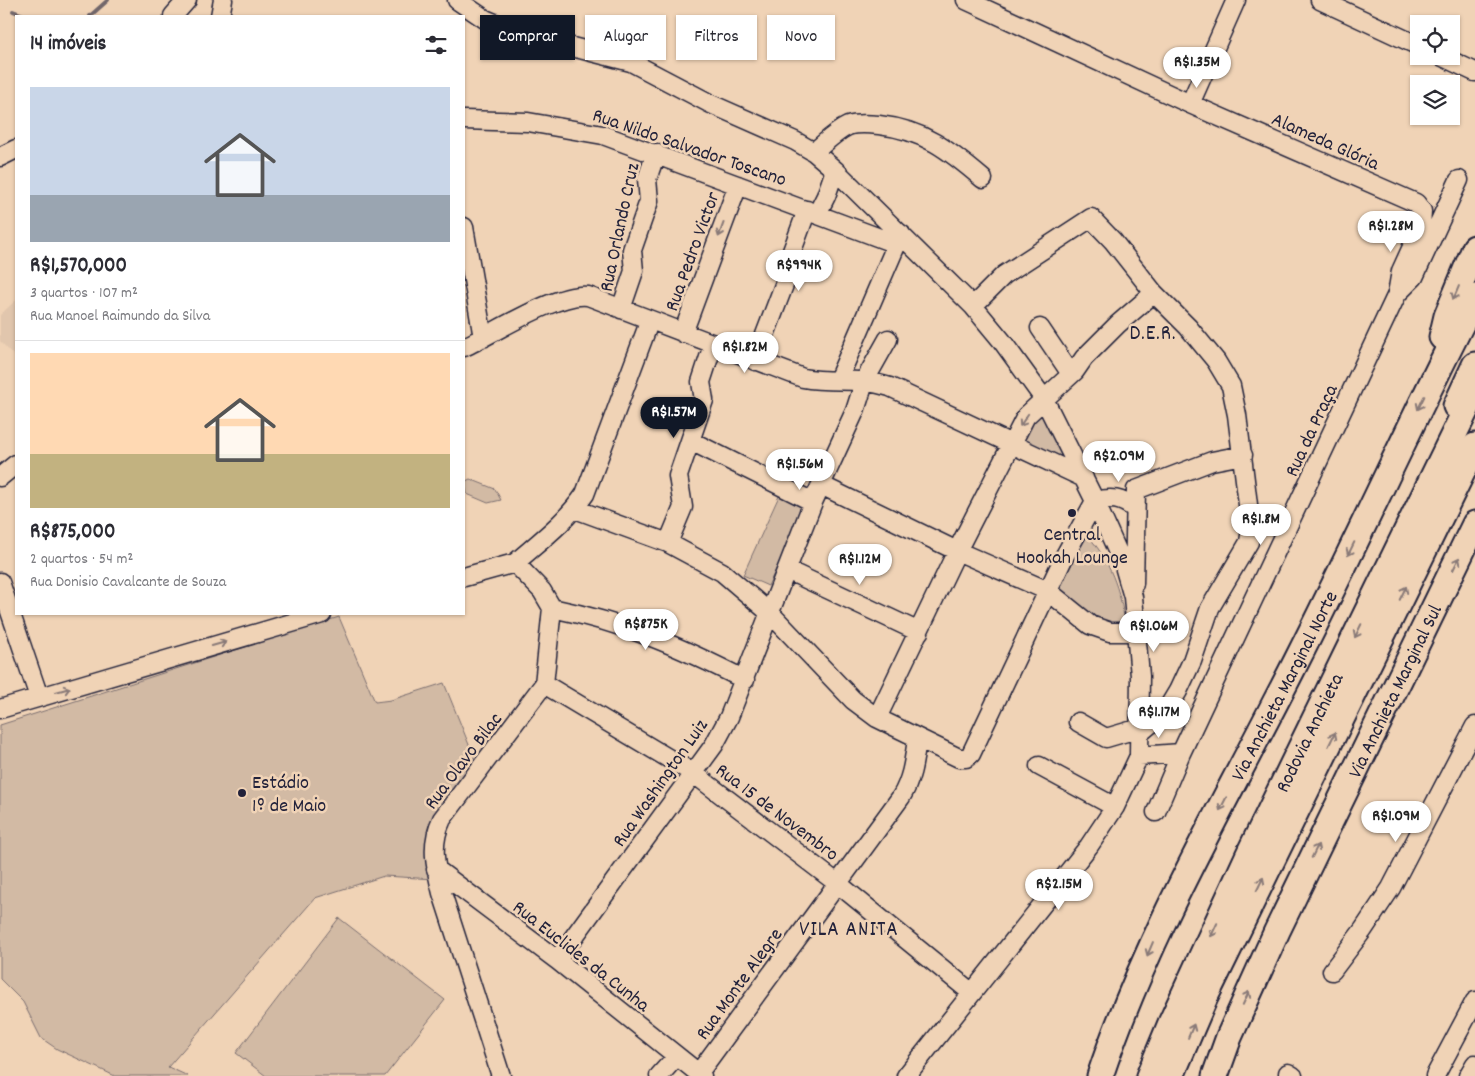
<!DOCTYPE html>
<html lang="pt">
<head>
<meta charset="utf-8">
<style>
	:root { --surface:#fff; --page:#f7f7f7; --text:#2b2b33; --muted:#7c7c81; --line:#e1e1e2; --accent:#111827 }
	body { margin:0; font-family:Dekko,sans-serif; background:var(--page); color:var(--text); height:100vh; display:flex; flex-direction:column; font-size:19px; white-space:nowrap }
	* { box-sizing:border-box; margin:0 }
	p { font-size:16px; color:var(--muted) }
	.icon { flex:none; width:28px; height:28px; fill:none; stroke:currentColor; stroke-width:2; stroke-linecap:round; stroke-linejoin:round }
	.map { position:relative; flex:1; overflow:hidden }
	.details { position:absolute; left:15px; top:15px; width:450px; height:600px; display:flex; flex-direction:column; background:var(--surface); border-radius:0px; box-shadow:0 1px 4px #0004 }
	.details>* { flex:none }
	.guide { position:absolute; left:480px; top:15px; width:475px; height:45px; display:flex; gap:10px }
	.tools { position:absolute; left:1410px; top:15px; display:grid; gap:10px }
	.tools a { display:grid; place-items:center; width:50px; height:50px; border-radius:0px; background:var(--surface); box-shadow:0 1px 4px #0004; font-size:25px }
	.price { position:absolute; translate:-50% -42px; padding:0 11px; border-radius:18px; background:#fff; color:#222; font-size:16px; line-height:32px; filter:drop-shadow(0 1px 2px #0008) }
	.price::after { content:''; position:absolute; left:50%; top:30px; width:15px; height:11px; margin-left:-8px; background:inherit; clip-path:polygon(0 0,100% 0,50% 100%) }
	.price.selected { background:var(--accent); color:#fff }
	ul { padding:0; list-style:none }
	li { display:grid; align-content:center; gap:10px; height:265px; padding:0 15px }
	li+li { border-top:1px solid var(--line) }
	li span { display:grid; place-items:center; height:155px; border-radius:0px; color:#555 }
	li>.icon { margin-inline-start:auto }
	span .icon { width:90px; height:90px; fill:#fffc; stroke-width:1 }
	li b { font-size:21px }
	h2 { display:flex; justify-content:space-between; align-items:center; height:60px; padding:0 15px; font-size:21px }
	.tag { padding:0 18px; border-radius:0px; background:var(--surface); box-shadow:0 1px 4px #0004; font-size:18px; line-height:45px }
	.tag.selected { background:var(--accent); color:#fff }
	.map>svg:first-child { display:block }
	.built { fill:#e1c6ad }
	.green { fill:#d2baa4; stroke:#7a6e70 }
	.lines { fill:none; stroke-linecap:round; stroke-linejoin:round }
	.stream { stroke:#71666a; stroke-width:4 }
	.minor-casing { stroke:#22223b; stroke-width:21 }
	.highway-casing { stroke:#22223b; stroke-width:29 }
	.minor { stroke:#f0d3b6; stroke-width:18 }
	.highway { stroke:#f0d3b6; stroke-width:25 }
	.oneway { stroke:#897a78 }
	.poi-dot { fill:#22223b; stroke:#f0d3b6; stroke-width:2 }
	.labels { text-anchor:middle; stroke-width:5; stroke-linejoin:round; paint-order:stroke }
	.street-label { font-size:20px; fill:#22223b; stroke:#f0d3b6 }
	.poi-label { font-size:20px; fill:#22223b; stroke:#f0d3b6 }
	.neighbourhood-label { font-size:21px; letter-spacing:1px; fill:#22223b; stroke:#f0d3b6 }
</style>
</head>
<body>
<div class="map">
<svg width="1475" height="1076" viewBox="0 0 1475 1076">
	<rect width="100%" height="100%" fill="#f0d3b6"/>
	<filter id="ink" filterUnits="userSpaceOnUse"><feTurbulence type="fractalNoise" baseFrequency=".02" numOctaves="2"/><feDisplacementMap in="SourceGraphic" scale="10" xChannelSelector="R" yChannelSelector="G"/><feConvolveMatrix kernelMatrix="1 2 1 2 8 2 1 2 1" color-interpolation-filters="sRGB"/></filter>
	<g filter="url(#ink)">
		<!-- built -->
		<path class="built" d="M 16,300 L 16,358 L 0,341 L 0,315 Z"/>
		<!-- green -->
		<path class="green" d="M 1041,406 L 1065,454 L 1059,458 L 1020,438 Z
			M 470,479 L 495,489 L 501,500 L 488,503 L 467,494 L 464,482 Z
			M 779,496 L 805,508 L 768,586 L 743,575 Z
			M 1087,535 C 1109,558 1121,592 1125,624 C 1094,624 1079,611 1059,588 Z
			M 339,617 L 375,702 L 391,700 L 444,683 L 478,767 L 450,801 L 434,879 L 384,876 L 315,898 L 168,1067 L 188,1076 L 115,1076 L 57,1049 L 41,1038 L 23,1002 L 0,979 L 0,725 Z
			M 339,918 L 445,1000 L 385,1076 L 266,1076 L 236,1053 Z"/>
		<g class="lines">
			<!-- stream -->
			<path class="stream" d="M 13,11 L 26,16
				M 90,16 L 108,0"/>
			<defs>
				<path id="minor" d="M 457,0 L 485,19 L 521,34 L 631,62 L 711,104 L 795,141 L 814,152 L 835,170 L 973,306 L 1002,341 L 1044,399 L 1095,501 L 1124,566 L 1133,597 L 1140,676 L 1139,756 L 1115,807 L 1089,846 L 906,1076
					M 966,0 L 1190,104 L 1416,203 L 1422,211 L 1421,227 L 1401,271 L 1397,294
					M 1320,0 L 1419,46
					M 173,16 L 187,0
					M 220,16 L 223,0
					M 1441,56 L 1475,72
					M 1190,104 L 1236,0
					M 464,120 L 528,122 L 603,135 L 896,244
					M 814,152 C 825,143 835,132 848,126 C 857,123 869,124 879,125 C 924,130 949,150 983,179
					M 0,157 L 16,149
					M 817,214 L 826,196 L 835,170
					M 464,227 L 483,338
					M 973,306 L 1004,275 L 1091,218 L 1113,241 L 1154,293 L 1188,327 L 1216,361 L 1231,386 L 1237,415 L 1251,529 L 1249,542 L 1210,608 L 1192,661 L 1178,691 L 1166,711 L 1140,733
					M 621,309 L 634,271 L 632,250 L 649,201 L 647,179 L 656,153
					M 1040,328 L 1071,374
					M 683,333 L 738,185
					M 464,347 C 495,333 557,292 588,296 L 803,378 C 834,384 857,376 890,387 L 1084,478
					M 755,361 L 792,264 L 792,251 L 807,210
					M 838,380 L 901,234
					M 691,441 L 813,502
					M 0,477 L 16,464
					M 821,485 L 957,551 L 1048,591 L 1090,625 L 1110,632 L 1137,632
					M 1095,501 C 1111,497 1121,498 1135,509
					M 575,509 L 668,543 L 722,572 L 771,614 L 853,700 L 877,718 L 959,758 L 966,758 L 971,754 L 1064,557 L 1095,501
					M 668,543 L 683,507 L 678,476 L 704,400 L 701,382 L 713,345
					M 515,563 C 540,541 566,522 585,494 L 650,320
					M 787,570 L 919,632
					M 464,577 L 515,563 L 542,591 L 552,608 L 544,684 L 442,819 C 430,844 435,866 442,893 L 501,1076
					M 0,582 L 39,697
					M 1134,584 L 1136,490 L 1212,461 L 1243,455
					M 552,608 C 625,623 679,646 745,680
					M 544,684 L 693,773 L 837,883 L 972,993
					M 0,709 L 322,614
					M 877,718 L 957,551 L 1026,416 L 1075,371 L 1084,358 L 1118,324 L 1154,293
					M 1078,722 L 1106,738 L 1140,728
					M 1139,756 L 1181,753
					M 1039,766 L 1115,807
					M 1156,812 L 1181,753 L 1397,294 L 1414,277 L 1459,180
					M 436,869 L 557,960 L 702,1076
					M 557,960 L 714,745 L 729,717 L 813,502 L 855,411 L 865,380 L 888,339
					M 1332,971 L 1363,930 L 1391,888 L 1475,726
					M 1288,1073 L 1293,1076
					M 698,1074 L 901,797 C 912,779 914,760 917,739
					M 659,1076 L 676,1057
					M 1435,1076 L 1475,1001
					M 1468,1076 L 1475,1064"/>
				<g id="highway">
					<path d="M 1442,337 L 1447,316 L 1475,248"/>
					<path d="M 1456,406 L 1475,365"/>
					<path id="s1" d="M 1100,1076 C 1149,930 1228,797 1297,660 C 1358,540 1413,417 1475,297"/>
					<path id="s2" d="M 1149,1076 L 1171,1023 L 1249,854 L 1475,391"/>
					<path d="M 1171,1076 L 1205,997 L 1475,446"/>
					<path id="s3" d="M 1215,1076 L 1229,1037 L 1277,931 L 1475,524"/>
				</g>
			</defs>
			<!-- minor casing -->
			<use href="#minor" class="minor-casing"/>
			<!-- highway casing -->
			<use href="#highway" class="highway-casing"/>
			<!-- minor -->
			<use href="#minor" class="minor"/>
			<!-- highway -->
			<use href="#highway" class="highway"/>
		</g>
		<!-- one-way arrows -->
		<defs><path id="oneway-shaft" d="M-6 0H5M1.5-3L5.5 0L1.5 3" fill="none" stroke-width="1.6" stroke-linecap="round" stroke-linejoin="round" transform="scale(1.25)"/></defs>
		<g class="oneway">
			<use href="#oneway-shaft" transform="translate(721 230) rotate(110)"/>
			<use href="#oneway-shaft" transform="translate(1456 293) rotate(113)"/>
			<use href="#oneway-shaft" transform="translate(1421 403) rotate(116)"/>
			<use href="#oneway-shaft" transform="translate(1024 420) rotate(124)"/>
			<use href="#oneway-shaft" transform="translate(1351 549) rotate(116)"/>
			<use href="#oneway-shaft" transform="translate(1456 564) rotate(-64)"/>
			<use href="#oneway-shaft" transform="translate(1403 593) rotate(-64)"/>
			<use href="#oneway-shaft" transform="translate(1358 631) rotate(116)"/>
			<use href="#oneway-shaft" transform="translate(219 644) rotate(-16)"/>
			<use href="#oneway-shaft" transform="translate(63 690) rotate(-16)"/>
			<use href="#oneway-shaft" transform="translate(1332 739) rotate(-64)"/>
			<use href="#oneway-shaft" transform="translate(1223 804) rotate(117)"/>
			<use href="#oneway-shaft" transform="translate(1315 851) rotate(-64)"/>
			<use href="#oneway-shaft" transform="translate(1260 884) rotate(-64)"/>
			<use href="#oneway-shaft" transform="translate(1214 930) rotate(115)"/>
			<use href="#oneway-shaft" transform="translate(1150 949) rotate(113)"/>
			<use href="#oneway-shaft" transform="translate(1246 998) rotate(-65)"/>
			<use href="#oneway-shaft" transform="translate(1191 1031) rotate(-67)"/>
		</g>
	</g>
	<!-- markers -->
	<g class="poi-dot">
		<circle cx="1072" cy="513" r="5"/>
		<circle cx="242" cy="793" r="5"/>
	</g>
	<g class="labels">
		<!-- street labels -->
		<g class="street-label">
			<text transform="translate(1326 140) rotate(24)" y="7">Alameda Glória</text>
			<text transform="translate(690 146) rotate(19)" y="7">Rua Nildo Salvador Toscano</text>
			<text transform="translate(618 227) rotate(-78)" y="7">Rua Orlando Cruz</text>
			<text transform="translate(691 251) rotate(-70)" y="7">Rua Pedro Victor</text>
			<text transform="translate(1310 430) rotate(-65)" y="7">Rua da Praça</text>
			<text dy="7" stroke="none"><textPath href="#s1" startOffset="432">Via Anchieta Marginal Norte</textPath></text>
			<text dy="7" stroke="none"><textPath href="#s3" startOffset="425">Via Anchieta Marginal Sul</textPath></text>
			<text dy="7" stroke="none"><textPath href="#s2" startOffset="379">Rodovia Anchieta</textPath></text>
			<text transform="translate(462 760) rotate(-53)" y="7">Rua Olavo Bilac</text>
			<text transform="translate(659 782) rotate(-55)" y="7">Rua Washington Luiz</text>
			<text transform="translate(778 811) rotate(37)" y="7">Rua 15 de Novembro</text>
			<text transform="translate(582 955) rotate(38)" y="7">Rua Euclides da Cunha</text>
			<text transform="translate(738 983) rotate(-54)" y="7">Rua Monte Alegre</text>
		</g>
		<!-- poi labels -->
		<g class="poi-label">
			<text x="1072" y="540">Central<tspan x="1072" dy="23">Hookah Lounge</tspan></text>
			<text x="252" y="788" text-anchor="start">Estádio<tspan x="252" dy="23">1º de Maio</tspan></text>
		</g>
		<!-- neighbourhood labels -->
		<g class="neighbourhood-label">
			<text x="1153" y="339">D.E.R.</text>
			<text x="849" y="935">VILA ANITA</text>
		</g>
	</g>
</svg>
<div class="tools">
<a><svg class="icon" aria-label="locate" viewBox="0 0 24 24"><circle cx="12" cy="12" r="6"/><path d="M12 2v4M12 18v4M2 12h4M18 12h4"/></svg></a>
<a><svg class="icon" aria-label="layers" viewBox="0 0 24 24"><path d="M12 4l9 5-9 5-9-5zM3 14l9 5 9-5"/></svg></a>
</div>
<b class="price" style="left:1197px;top:89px">R$1.35M</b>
<b class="price" style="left:1391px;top:253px">R$1.28M</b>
<b class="price" style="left:799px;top:292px">R$994K</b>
<b class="price" style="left:745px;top:374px">R$1.82M</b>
<b class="price selected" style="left:674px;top:439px">R$1.57M</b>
<b class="price" style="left:1119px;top:483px">R$2.09M</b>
<b class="price" style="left:800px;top:491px">R$1.56M</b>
<b class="price" style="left:1261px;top:546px">R$1.8M</b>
<b class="price" style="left:860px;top:586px">R$1.12M</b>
<b class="price" style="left:646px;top:651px">R$875K</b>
<b class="price" style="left:1154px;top:653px">R$1.06M</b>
<b class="price" style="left:1159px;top:739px">R$1.17M</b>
<b class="price" style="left:1396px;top:843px">R$1.09M</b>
<b class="price" style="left:1059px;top:911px">R$2.15M</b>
<div class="guide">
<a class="tag selected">Comprar</a>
<a class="tag">Alugar</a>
<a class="tag">Filtros</a>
<a class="tag">Novo</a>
</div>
<section class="details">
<h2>14 imóveis<svg class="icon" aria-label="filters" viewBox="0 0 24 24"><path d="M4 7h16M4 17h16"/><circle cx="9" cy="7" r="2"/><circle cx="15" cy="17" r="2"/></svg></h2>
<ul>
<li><span style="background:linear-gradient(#c9d6e8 70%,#9aa5b1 0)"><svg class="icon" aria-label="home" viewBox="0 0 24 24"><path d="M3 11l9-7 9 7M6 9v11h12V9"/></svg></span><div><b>R$1,570,000</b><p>3 quartos · 107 m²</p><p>Rua Manoel Raimundo da Silva</p></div></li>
<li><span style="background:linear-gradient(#ffd9b3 65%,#c2b280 0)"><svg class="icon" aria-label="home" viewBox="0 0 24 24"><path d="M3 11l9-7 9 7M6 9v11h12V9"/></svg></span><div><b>R$875,000</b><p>2 quartos · 54 m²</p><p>Rua Donisio Cavalcante de Souza</p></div></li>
</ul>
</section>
</div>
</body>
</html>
